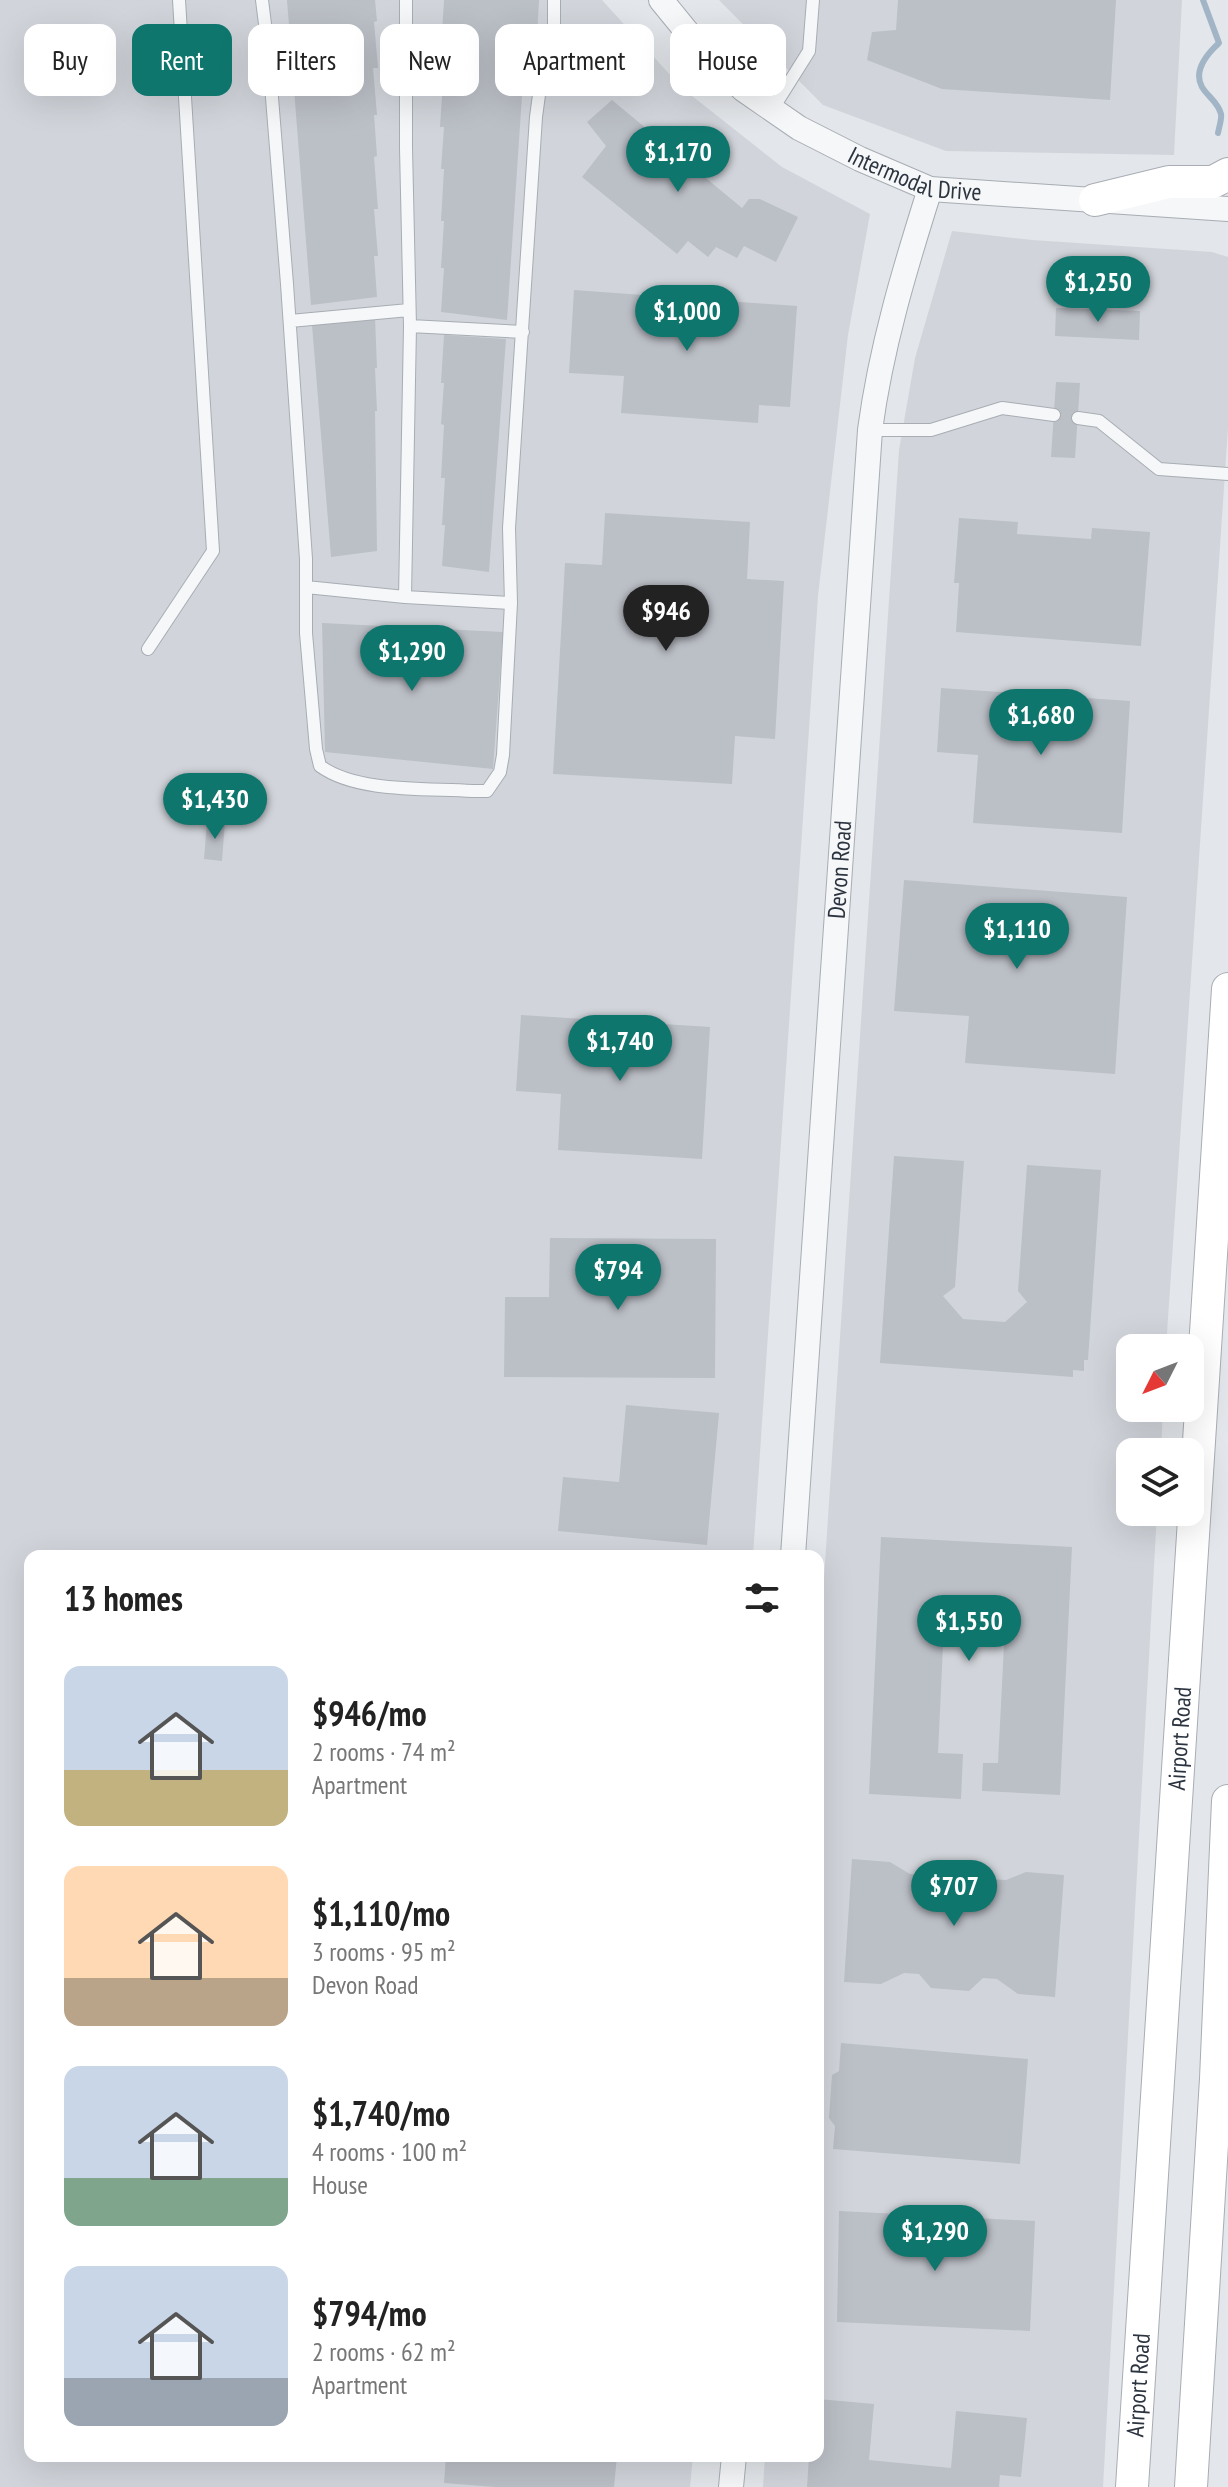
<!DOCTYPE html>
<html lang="en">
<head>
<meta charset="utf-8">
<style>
	:root { --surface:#fff; --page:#f6f6f6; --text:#222; --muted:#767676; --accent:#0f766e }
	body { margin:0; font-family:"PT Sans Narrow",sans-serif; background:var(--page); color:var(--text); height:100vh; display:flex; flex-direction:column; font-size:30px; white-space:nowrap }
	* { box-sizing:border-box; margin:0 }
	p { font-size:26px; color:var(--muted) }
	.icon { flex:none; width:44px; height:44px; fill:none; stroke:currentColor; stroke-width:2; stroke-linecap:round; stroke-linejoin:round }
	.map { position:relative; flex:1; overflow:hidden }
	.panel { position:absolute; left:24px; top:1550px; width:800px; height:912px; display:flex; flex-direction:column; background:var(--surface); border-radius:16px; box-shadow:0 8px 32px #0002 }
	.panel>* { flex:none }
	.hud { position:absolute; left:24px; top:24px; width:800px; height:72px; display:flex; gap:16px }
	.needle { width:52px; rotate:228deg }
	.buttons { position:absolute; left:1116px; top:1334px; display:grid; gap:16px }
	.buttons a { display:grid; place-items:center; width:88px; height:88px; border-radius:16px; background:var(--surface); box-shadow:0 8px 32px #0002; font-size:40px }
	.price { position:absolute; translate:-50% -68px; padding:0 18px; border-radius:28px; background:var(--accent); color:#fff; font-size:26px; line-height:52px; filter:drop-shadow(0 2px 4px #0008) }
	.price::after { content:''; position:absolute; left:50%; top:48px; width:24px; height:18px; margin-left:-12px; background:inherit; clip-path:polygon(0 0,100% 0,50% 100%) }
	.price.active { background:#222; color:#fff }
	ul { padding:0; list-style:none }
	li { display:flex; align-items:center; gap:24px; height:200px; padding:0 40px }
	li span { display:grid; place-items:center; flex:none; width:224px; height:160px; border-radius:16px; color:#555 }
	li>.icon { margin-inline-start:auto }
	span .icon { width:96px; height:96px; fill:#fffc; stroke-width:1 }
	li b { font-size:34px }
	h2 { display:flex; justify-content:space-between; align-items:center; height:96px; padding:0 40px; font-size:34px }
	.chip { padding:0 28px; border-radius:16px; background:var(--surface); box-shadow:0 8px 32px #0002; font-size:28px; line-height:72px }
	.chip.active { background:var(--accent); color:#fff }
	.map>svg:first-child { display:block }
	.built { fill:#d1d5db }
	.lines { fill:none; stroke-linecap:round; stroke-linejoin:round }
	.stream { stroke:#a2b5c6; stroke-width:6 }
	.building { fill:#bbbfc6 }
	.service-casing { stroke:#a8adb4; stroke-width:14 }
	.minor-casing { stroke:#a8adb4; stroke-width:26 }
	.secondary-casing { stroke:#a8adb4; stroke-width:34 }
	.service { stroke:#f5f7f8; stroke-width:12 }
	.minor { stroke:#f5f7f8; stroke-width:24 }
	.secondary { stroke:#fff; stroke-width:32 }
	.labels { text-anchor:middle; stroke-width:6; stroke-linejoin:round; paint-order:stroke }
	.street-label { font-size:24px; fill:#2c3440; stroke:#f2f5f7 }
</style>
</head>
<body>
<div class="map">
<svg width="1228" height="2487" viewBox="0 0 1228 2487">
	<rect width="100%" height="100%" fill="#e3e6ea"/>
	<!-- built -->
	<path class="built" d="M 0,0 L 602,0 L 682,88 L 782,167 L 870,214 L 848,335 L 818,596 L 753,1556 L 30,1556 L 30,2456 L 693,2456 L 690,2487 L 0,2487 Z
		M 719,0 L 1182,0 L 1174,155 L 946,151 L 823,105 Z
		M 952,231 L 1032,240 L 1212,252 L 1228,257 L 1228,428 L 1166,1348 L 1130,1348 L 1130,1408 L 1163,1408 L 1161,1452 L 1130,1452 L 1130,1512 L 1157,1512 L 1103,2487 L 763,2487 L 765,2456 L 818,2456 L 818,1668 L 899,450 L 915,358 Z"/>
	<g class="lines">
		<!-- stream -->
		<path class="stream" d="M 1203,0 L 1219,43 C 1207,54 1193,71 1202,87 C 1208,97 1218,102 1221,114 C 1222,119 1219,127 1218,133"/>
	</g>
	<!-- building -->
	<path class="building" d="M 287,0 L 375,0 L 377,21 L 374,22 L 378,68 L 373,68 L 377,115 L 374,115 L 377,156 L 374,157 L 378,209 L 374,209 L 378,256 L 374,256 L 377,297 L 311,305 Z
		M 444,0 L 539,0 L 537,37 L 526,36 L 507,320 L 441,312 L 444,268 L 441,268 L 444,221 L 441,221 L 444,169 L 441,169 L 444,127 L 440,127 L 443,80 L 439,80 Z
		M 898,0 L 1116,0 L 1110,100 L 942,89 L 867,60 L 872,32 L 896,30 Z
		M 612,100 L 742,208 L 749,199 L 760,199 L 798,217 L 776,262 L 744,246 L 737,258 L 716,247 L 708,257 L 688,241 L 677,254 L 582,177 L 606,146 L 587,122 Z
		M 574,290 L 797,306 L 790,407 L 759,405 L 758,423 L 621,413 L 624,376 L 569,373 Z
		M 1056,308 L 1140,311 L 1139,340 L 1055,336 Z
		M 375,317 L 377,368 L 375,368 L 377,411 L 375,411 L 377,551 L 331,557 L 312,325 Z
		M 444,335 L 506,339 L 489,572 L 442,566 L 445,525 L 442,525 L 445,478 L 441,478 L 444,425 L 441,424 L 444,383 L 441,383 Z
		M 1056,382 L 1080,383 L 1075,458 L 1051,457 Z
		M 605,513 L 750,522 L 747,579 L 784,581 L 775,739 L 735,736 L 732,784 L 553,774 L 565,563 L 602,565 Z
		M 959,518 L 1018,522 L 1017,534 L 1091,539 L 1092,528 L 1150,532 L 1141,646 L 956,632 L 959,583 L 954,583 Z
		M 322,623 L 503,632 L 493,769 L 325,752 Z
		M 941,688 L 1130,701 L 1122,833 L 973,823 L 978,755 L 937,752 Z
		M 207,821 L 225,822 L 222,861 L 204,859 Z
		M 904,880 L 1127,897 L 1115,1074 L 965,1063 L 969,1016 L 894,1011 Z
		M 521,1015 L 710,1027 L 702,1159 L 558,1150 L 561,1094 L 516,1091 Z
		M 894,1156 L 964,1161 L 955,1287 L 943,1296 L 963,1319 L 1005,1322 L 1027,1302 L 1018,1291 L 1027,1165 L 1101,1170 L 1088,1360 L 1084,1360 L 1084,1371 L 1073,1370 L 1073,1377 L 880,1363 Z
		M 550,1238 L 716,1239 L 715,1378 L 504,1377 L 505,1297 L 549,1297 Z
		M 626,1405 L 719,1413 L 707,1545 L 558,1531 L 563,1477 L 619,1482 Z
		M 881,1537 L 1072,1547 L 1060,1795 L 982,1791 L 983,1763 L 998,1763 L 1006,1606 L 945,1603 L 938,1753 L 963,1754 L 961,1799 L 869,1794 Z
		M 852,1859 L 890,1862 L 910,1874 L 927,1875 L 938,1865 L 976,1868 L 988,1879 L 1006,1880 L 1026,1872 L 1064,1875 L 1055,1997 L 1018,1994 L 997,1979 L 983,1978 L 969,1991 L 931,1988 L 919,1974 L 904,1973 L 881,1984 L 844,1982 Z
		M 841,2043 L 1028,2059 L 1020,2164 L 833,2149 L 835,2126 L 829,2118 L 832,2075 L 839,2071 Z
		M 839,2211 L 900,2214 L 900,2226 L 974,2230 L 975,2218 L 1035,2221 L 1030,2331 L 837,2322 Z
		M 818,2399 L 874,2404 L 869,2460 L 951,2468 L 956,2411 L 1027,2418 L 1021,2477 L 1000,2475 L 999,2487 L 807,2487 L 809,2456 L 818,2456 Z
		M 446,2456 L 617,2456 L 614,2487 L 495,2487 L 444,2483 Z"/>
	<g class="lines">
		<defs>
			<path id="service" d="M 262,0 L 268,48 L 287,284 L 306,559 L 306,633 L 316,749 L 320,766 C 357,793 427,788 472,791 L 487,791 L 500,772 L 503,755 L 511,603 L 509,528 L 536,117 L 544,58 L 554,31 L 554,0
				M 406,0 L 406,148 L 410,326 L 405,597 L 511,603
				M 772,110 L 809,51 L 813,0
				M 290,321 L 409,310
				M 410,326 L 523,332
				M 1078,418 L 1099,421 L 1159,469 L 1228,474
				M 870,430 L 931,430 L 1002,408 L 1054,415
				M 306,587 L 405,597
				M 148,649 L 213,551 L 179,0"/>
			<g id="minor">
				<path id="s1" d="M 661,0 L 701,49 L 744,90 L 799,128 L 860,159 L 930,189 L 1228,209"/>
				<path id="s2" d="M 793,1556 L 870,430 C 881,347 905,268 930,189"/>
				<path d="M 731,2487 L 734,2456"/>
			</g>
			<g id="secondary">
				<path d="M 1095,200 L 1169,182 L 1213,182 L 1228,174"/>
				<path id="s3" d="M 1132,2487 L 1228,989"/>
				<path d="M 1191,2487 L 1216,2079 L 1228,1801"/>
			</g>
		</defs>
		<!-- service casing -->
		<use href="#service" class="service-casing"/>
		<!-- minor casing -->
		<use href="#minor" class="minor-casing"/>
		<!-- secondary casing -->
		<use href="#secondary" class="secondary-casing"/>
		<!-- service -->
		<use href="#service" class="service"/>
		<!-- minor -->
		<use href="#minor" class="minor"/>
		<!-- secondary -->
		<use href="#secondary" class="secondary"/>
	</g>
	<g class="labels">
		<!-- street labels -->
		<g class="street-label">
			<text dy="8" stroke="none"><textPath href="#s1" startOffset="316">Intermodal Drive</textPath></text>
			<text dy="8" stroke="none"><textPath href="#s2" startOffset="688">Devon Road</textPath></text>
			<text dy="8" stroke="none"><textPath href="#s3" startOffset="750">Airport Road</textPath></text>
			<text dy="8" stroke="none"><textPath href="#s3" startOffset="102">Airport Road</textPath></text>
		</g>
	</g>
</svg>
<div class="buttons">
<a><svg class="needle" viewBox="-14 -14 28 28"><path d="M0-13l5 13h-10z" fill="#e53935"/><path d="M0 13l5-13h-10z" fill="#767676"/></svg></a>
<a><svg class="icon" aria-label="layers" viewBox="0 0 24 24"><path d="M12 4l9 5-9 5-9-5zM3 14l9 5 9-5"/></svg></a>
</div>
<b class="price" style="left:678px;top:194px">$1,170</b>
<b class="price" style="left:1098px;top:324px">$1,250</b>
<b class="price" style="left:687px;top:353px">$1,000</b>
<b class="price active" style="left:666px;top:653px">$946</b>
<b class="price" style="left:412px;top:693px">$1,290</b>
<b class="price" style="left:1041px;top:757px">$1,680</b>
<b class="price" style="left:215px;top:841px">$1,430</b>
<b class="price" style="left:1017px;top:971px">$1,110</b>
<b class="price" style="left:620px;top:1083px">$1,740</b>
<b class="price" style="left:618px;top:1312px">$794</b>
<b class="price" style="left:969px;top:1663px">$1,550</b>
<b class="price" style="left:954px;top:1928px">$707</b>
<b class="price" style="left:935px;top:2273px">$1,290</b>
<div class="hud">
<a class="chip">Buy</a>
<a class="chip active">Rent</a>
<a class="chip">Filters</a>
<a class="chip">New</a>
<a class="chip">Apartment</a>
<a class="chip">House</a>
</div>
<section class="panel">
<h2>13 homes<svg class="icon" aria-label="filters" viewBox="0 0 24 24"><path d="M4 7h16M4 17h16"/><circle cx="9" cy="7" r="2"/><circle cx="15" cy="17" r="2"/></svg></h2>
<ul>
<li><span style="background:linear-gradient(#c9d6e8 65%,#c2b280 0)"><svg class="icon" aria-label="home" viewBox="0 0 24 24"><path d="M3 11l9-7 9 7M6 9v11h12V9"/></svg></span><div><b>$946/mo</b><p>2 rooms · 74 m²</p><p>Apartment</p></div></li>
<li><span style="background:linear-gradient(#ffd9b3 70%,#b9a48a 0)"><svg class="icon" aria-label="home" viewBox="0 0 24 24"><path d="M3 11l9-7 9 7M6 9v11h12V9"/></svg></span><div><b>$1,110/mo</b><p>3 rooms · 95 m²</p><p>Devon Road</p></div></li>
<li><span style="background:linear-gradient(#c9d6e8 70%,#7fa58c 0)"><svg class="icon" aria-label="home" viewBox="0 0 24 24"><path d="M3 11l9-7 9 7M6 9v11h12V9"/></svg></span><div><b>$1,740/mo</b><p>4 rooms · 100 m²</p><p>House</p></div></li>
<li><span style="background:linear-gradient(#c9d6e8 70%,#9aa5b1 0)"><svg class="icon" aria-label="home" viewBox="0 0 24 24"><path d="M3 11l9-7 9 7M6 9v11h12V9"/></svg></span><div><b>$794/mo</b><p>2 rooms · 62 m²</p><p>Apartment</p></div></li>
</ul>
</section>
</div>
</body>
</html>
